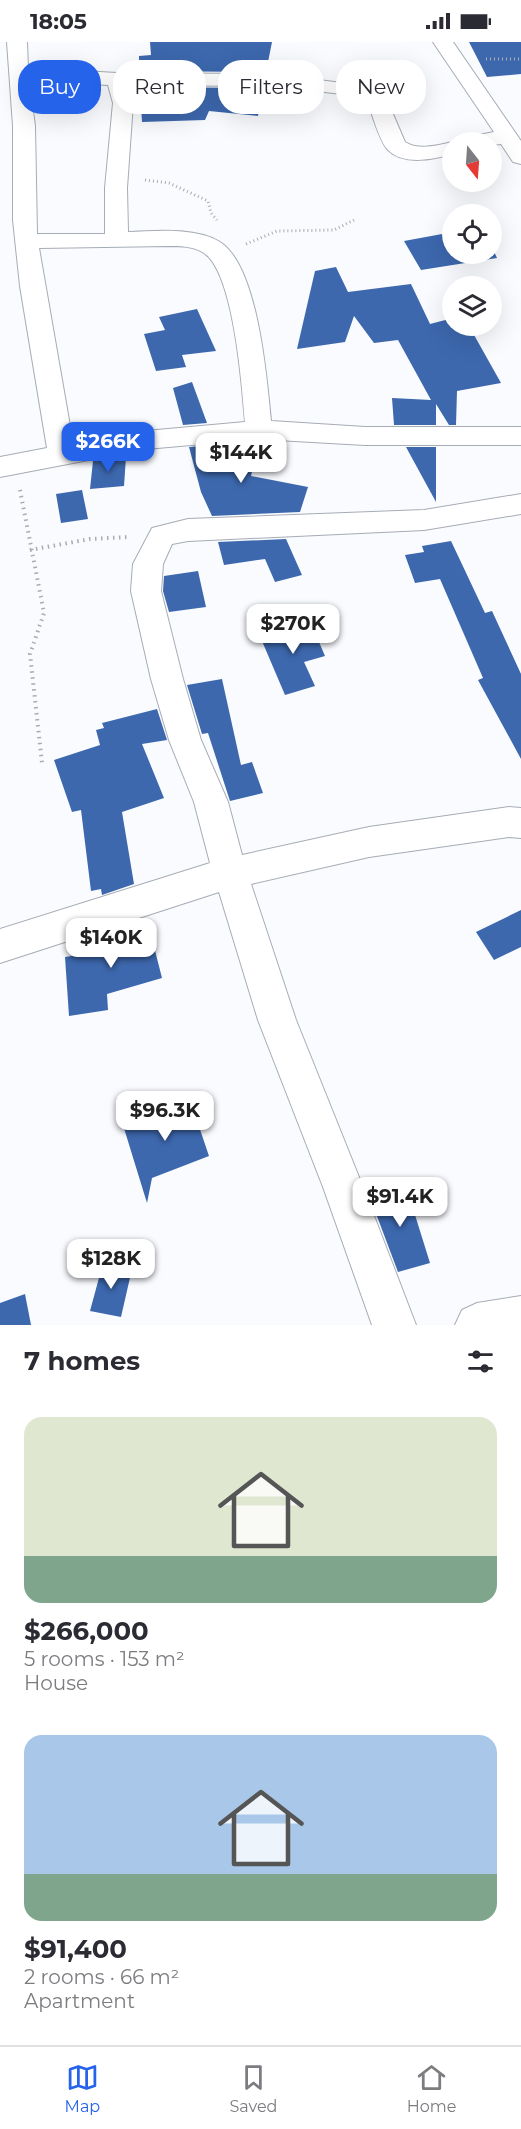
<!DOCTYPE html>
<html lang="en">
<head>
<meta charset="utf-8">
<style>
	:root { --surface:#fff; --page:#f2f2f3; --text:#2b2b33; --muted:#7c7c81; --line:#e1e1e2; --accent:#2563eb }
	body { margin:0; font-family:Montserrat,sans-serif; background:var(--page); color:var(--text); height:100vh; display:flex; flex-direction:column; font-size:22px; white-space:nowrap }
	* { box-sizing:border-box; margin:0 }
	p { font-size:20px; color:var(--muted) }
	.icon { flex:none; width:33px; height:33px; fill:none; stroke:currentColor; stroke-width:2; stroke-linecap:round; stroke-linejoin:round }
	.map { position:relative; height:1283px; overflow:hidden }
	.drawer { display:flex; flex-direction:column; background:var(--surface); flex:1 }
	.drawer>* { flex:none }
	.hud { position:absolute; left:18px; top:18px; width:486px; height:54px; display:flex; gap:12px }
	.needle { width:39px; rotate:163deg }
	.buttons { position:absolute; left:442px; top:90px; display:grid; gap:12px }
	.buttons a { display:grid; place-items:center; width:60px; height:60px; border-radius:50%; background:var(--surface); box-shadow:0 6px 24px #0002; font-size:30px }
	.price { position:absolute; translate:-50% -51px; padding:0 14px; border-radius:12px; background:#fff; color:#222; font-size:20px; line-height:39px; filter:drop-shadow(0 2px 3px #0008) }
	.price::after { content:''; position:absolute; left:50%; top:36px; width:18px; height:14px; margin-left:-9px; background:inherit; clip-path:polygon(0 0,100% 0,50% 100%) }
	.price.on { background:var(--accent); color:#fff }
	ul { padding:0; list-style:none }
	li { display:grid; align-content:center; gap:12px; height:318px; padding:0 24px }
	li span { display:grid; place-items:center; height:186px; border-radius:18px; color:#555 }
	li>.icon { margin-inline-start:auto }
	span .icon { width:108px; height:108px; fill:#fffc; stroke-width:1 }
	li b { font-size:26px }
	h2 { display:flex; justify-content:space-between; align-items:center; height:72px; padding:0 24px; font-size:26px }
	.tag { padding:0 21px; border-radius:24px; background:var(--surface); box-shadow:0 6px 24px #0002; font-size:21px; line-height:54px }
	.tag.on { background:var(--accent); color:#fff }
	.status { display:flex; justify-content:space-between; align-items:center; height:42px; padding:0 30px; background:var(--surface); direction:ltr }
	.status svg { height:16px; fill:currentColor }
	.tab-bar { display:flex; justify-content:space-around; align-items:center; height:84px; border-top:2px solid var(--line); background:var(--surface); font-size:16px; color:var(--muted) }
	.tab-bar a { display:grid; justify-items:center; gap:3px }
	.tab-bar .on { color:var(--accent) }
	.map>svg:first-child { display:block }
	.building { fill:#3d68ae }
	.lines { fill:none; stroke-linecap:round; stroke-linejoin:round }
	.street-casing { stroke:#a6acb5; stroke-width:2 }
	.path-far1 { stroke:#aaacb0; stroke-width:3; stroke-dasharray:1 3; stroke-linecap:butt }
	.path { stroke:#aaacb0; stroke-width:4; stroke-dasharray:1.5 4.5; stroke-linecap:butt }
	.street { fill:#fff; fill-rule:evenodd }
</style>
</head>
<body>
<div class="status"><b>18:05</b><svg viewBox="0 0 49 12"><path d="M0 12V9h3v3zM5 12V6h3v6zM10 12V3h3v9zM15 12V0h3v12zM26 1h20v11H26zM47 4h2v5h-2z"/></svg></div>
<div class="map">
<svg width="521" height="1283" viewBox="0 0 521 1283">
	<rect width="100%" height="100%" fill="#f9fbff"/>
	<!-- building -->
	<path class="building" d="M 150,0 L 272,0 L 266,30 L 139,29 L 139,14 L 151,13 Z
		M 469,0 L 521,0 L 521,32 L 487,35 Z
		M 138,45 L 263,46 L 258,74 L 209,69 L 205,78 L 142,80 L 141,64 L 137,64 Z
		M 453,190 L 453,212 L 492,212 L 492,205 L 497,216 L 421,228 L 404,199 Z
		M 336,225 L 348,250 L 411,242 L 430,282 L 453,276 L 453,284 L 469,284 L 501,341 L 457,349 L 456,383 L 449,383 L 436,362 L 436,383 L 394,383 L 392,356 L 431,358 L 398,298 L 374,301 L 354,274 L 345,300 L 297,307 L 315,229 Z
		M 197,267 L 216,309 L 182,313 L 186,325 L 156,329 L 144,292 L 165,288 L 159,275 Z
		M 192,340 L 207,381 L 183,383 L 173,346 Z
		M 215,403 L 257,408 L 251,434 L 308,445 L 300,470 L 212,474 L 201,450 L 189,405 Z
		M 406,405 L 436,405 L 436,460 Z
		M 117,415 L 126,415 L 124,444 L 90,447 L 93,419 Z
		M 82,448 L 88,477 L 61,481 L 56,452 Z
		M 286,497 L 302,533 L 275,540 L 265,517 L 224,523 L 218,500 Z
		M 451,499 L 485,571 L 492,569 L 521,632 L 521,717 L 478,638 L 483,636 L 440,537 L 415,541 L 405,513 L 424,510 L 422,504 Z
		M 198,529 L 206,565 L 169,570 L 163,549 L 164,534 Z
		M 310,579 L 325,614 L 304,620 L 315,644 L 285,653 L 259,592 Z
		M 222,637 L 241,723 L 252,720 L 263,751 L 230,759 L 208,691 L 202,692 L 187,643 Z
		M 157,667 L 167,698 L 142,702 L 164,756 L 122,770 L 134,842 L 102,853 L 101,847 L 91,849 L 81,768 L 72,770 L 54,718 L 100,703 L 96,688 L 104,686 L 102,681 Z
		M 521,868 L 521,905 L 494,918 L 476,890 Z
		M 140,878 L 141,883 L 148,881 L 162,936 L 107,952 L 108,968 L 69,974 L 65,915 L 116,907 L 111,887 Z
		M 190,1058 L 209,1114 L 152,1136 L 147,1161 L 123,1083 Z
		M 406,1144 L 430,1221 L 398,1230 L 369,1153 Z
		M 103,1221 L 132,1227 L 121,1275 L 90,1269 Z
		M 25,1252 L 31,1283 L 0,1283 L 0,1261 Z"/>
	<g class="lines">
		<defs>
			<path id="street" d="M 7,0 L 27,0 L 28,26 L 117,31 L 271,32 L 374,45 L 381,47 L 384,51 L 405,100 C 419,109 438,103 453,100 L 457,100 L 453,100 L 453,112 C 434,117 404,124 388,108 C 379,99 371,68 366,55 L 360,54 L 271,44 L 129,43 L 133,61 L 127,146 L 128,190 C 156,189 195,185 220,200 C 258,224 267,337 271,379 L 365,385 L 521,385 L 521,403 L 365,403 L 259,397 L 146,407 L 0,435 L 0,415 L 47,406 L 20,244 L 13,178 L 13,84 ZM 29,39 L 108,43 L 113,61 L 105,146 L 105,192 L 37,192 L 35,84 ZM 168,204 C 179,204 194,204 204,211 C 234,231 242,344 245,380 L 146,389 L 73,401 L 39,206 Z
				M 433,0 L 453,0 L 521,99 L 521,122 L 513,120 L 501,102 L 492,103 L 492,100 L 467,100 L 469,95 L 494,90 Z
				M 521,452 L 521,472 L 424,488 L 188,499 L 172,502 L 163,522 L 161,549 L 183,637 L 201,698 L 228,760 L 242,813 L 369,785 L 509,765 L 521,766 L 521,796 L 509,795 L 369,815 L 251,842 L 296,978 L 363,1145 L 416,1283 L 372,1283 L 323,1145 L 258,978 L 219,850 L 0,921 L 0,887 L 210,821 L 194,760 L 169,698 L 151,637 L 131,549 L 133,522 L 152,486 L 188,477 L 424,468 Z
				M 521,1254 L 521,1283 L 455,1283 L 462,1268 L 477,1261 Z"/>
		</defs>
		<!-- street casing -->
		<use href="#street" class="street-casing"/>
		<!-- path-far1 -->
		<path class="path-far1" d="M 486,17 L 521,17
			M 145,138 L 169,141 L 208,159 L 211,171 L 217,178
			M 246,202 L 277,189 L 334,188 L 356,177"/>
		<!-- path -->
		<path class="path" d="M 20,448 L 44,571 L 30,612 L 42,721
			M 30,508 L 90,497 L 128,495"/>
		<!-- street -->
		<use href="#street" class="street"/>
	</g>
</svg>
<div class="buttons">
<a><svg class="needle" viewBox="-14 -14 28 28"><path d="M0-13l5 13h-10z" fill="#e53935"/><path d="M0 13l5-13h-10z" fill="#7c7c81"/></svg></a>
<a><svg class="icon" aria-label="locate" viewBox="0 0 24 24"><circle cx="12" cy="12" r="6"/><path d="M12 2v4M12 18v4M2 12h4M18 12h4"/></svg></a>
<a><svg class="icon" aria-label="layers" viewBox="0 0 24 24"><path d="M12 4l9 5-9 5-9-5zM3 14l9 5 9-5"/></svg></a>
</div>
<b class="price on" style="left:108px;top:431px">$266K</b>
<b class="price" style="left:241px;top:442px">$144K</b>
<b class="price" style="left:293px;top:613px">$270K</b>
<b class="price" style="left:111px;top:927px">$140K</b>
<b class="price" style="left:165px;top:1100px">$96.3K</b>
<b class="price" style="left:400px;top:1186px">$91.4K</b>
<b class="price" style="left:111px;top:1248px">$128K</b>
<div class="hud">
<a class="tag on">Buy</a>
<a class="tag">Rent</a>
<a class="tag">Filters</a>
<a class="tag">New</a>
</div>
</div>
<section class="drawer">
<h2>7 homes<svg class="icon" aria-label="filters" viewBox="0 0 24 24"><path d="M4 7h16M4 17h16"/><circle cx="9" cy="7" r="2"/><circle cx="15" cy="17" r="2"/></svg></h2>
<ul>
<li><span style="background:linear-gradient(#dfe7d0 75%,#7fa58c 0)"><svg class="icon" aria-label="home" viewBox="0 0 24 24"><path d="M3 11l9-7 9 7M6 9v11h12V9"/></svg></span><div><b>$266,000</b><p>5 rooms · 153 m²</p><p>House</p></div></li>
<li><span style="background:linear-gradient(#a9c7e8 75%,#7fa58c 0)"><svg class="icon" aria-label="home" viewBox="0 0 24 24"><path d="M3 11l9-7 9 7M6 9v11h12V9"/></svg></span><div><b>$91,400</b><p>2 rooms · 66 m²</p><p>Apartment</p></div></li>
</ul>
</section>
<nav class="tab-bar">
<a class="on"><svg class="icon" aria-label="map" viewBox="0 0 24 24"><path d="M3 6l6-2 6 2 6-2v14l-6 2-6-2-6 2zM9 4v14M15 6v14"/></svg>Map</a>
<a><svg class="icon" aria-label="saved" viewBox="0 0 24 24"><path d="M7 4h10v16l-5-4-5 4z"/></svg>Saved</a>
<a><svg class="icon" aria-label="home" viewBox="0 0 24 24"><path d="M3 11l9-7 9 7M6 9v11h12V9"/></svg>Home</a>
</nav>
</body>
</html>
